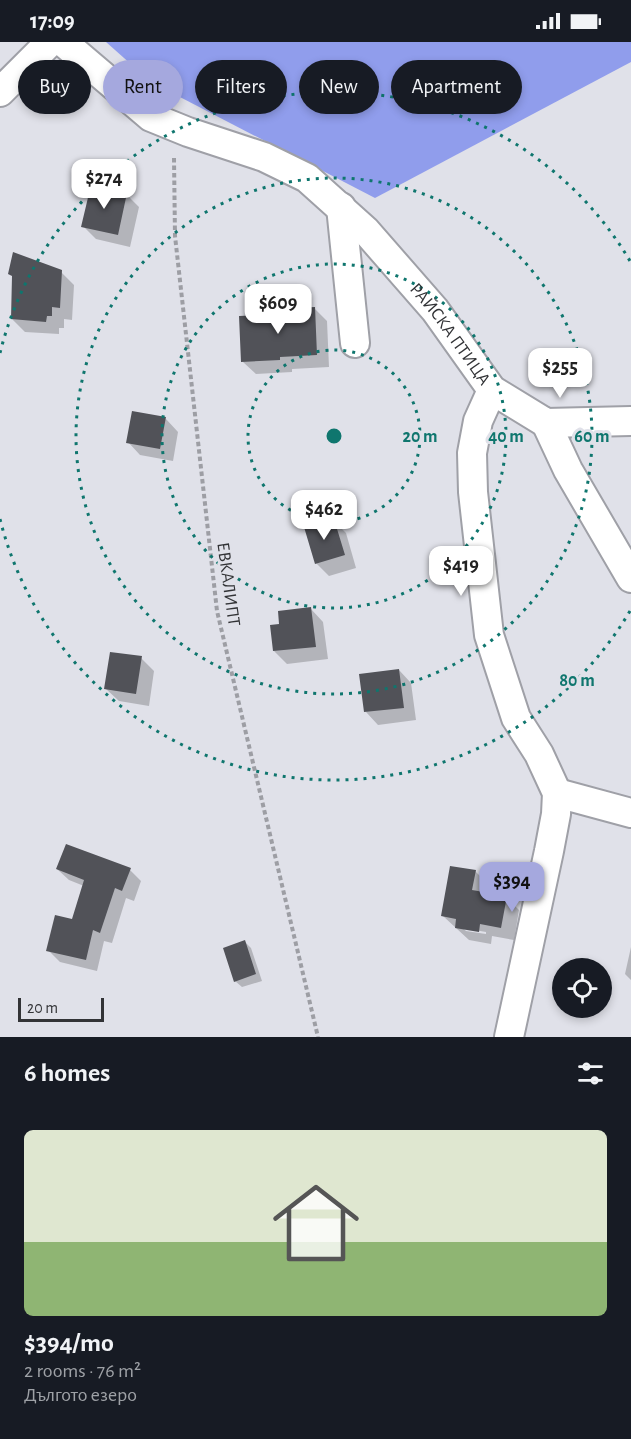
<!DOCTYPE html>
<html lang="en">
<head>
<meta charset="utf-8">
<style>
	:root { --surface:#171b24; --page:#20242c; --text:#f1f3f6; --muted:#9ea1a6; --line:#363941; --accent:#a5a8de }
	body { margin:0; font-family:"Alegreya Sans",sans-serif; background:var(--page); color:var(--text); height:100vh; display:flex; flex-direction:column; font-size:22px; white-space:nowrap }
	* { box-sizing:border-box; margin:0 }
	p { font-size:20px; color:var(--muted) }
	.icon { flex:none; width:33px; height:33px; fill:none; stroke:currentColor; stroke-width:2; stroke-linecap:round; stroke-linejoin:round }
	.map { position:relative; height:995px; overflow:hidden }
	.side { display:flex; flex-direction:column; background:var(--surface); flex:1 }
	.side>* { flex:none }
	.hud { position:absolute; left:18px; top:18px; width:596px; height:54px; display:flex; gap:12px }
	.buttons { position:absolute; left:552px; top:916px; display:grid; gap:12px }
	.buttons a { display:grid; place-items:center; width:60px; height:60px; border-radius:50%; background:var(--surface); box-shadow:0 3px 9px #0003; font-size:30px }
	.scale { position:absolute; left:18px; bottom:15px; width:86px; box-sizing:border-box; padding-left:6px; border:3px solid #323336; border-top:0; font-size:16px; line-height:21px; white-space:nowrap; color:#323336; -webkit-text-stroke:4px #e0e1e9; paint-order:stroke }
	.price { position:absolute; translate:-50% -51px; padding:0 14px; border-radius:12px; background:#fff; color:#222; font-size:20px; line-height:39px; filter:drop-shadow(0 2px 3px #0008) }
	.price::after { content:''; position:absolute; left:50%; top:36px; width:18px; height:14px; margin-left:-9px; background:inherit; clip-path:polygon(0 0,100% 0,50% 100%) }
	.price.current { background:var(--accent); color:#111 }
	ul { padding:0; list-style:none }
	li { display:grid; align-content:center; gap:12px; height:318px; padding:0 24px }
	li+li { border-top:2px solid var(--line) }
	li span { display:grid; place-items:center; height:186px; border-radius:9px; color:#555 }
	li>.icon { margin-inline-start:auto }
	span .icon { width:108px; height:108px; fill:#fffc; stroke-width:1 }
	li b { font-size:26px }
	h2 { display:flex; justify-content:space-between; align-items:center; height:72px; padding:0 24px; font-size:26px }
	.pill { padding:0 21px; border-radius:27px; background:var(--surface); box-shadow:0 3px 9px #0003; font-size:21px; line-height:54px }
	.pill.current { background:var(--accent); color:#111 }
	.status { display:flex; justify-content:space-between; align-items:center; height:42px; padding:0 30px; background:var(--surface); direction:ltr }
	.status svg { height:16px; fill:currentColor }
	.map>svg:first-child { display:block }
	.forest { fill:#909dec }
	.shadow { fill:#0003; fill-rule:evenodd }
	.building { fill:#515258 }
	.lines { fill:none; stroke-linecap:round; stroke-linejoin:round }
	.minor-casing { stroke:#9fa0a7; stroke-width:32 }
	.path { stroke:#9d9ea4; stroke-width:4; stroke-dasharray:4.5 3; stroke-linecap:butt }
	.minor { stroke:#fff; stroke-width:28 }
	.ring { fill:none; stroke:#0f766e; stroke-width:3; stroke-dasharray:3 6 }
	.labels { text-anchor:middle; stroke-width:6; stroke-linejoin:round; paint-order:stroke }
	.street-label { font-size:18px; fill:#323336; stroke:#e0e1e9 }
	.centre { fill:#0f766e; stroke:#e0e1e9; stroke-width:3 }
	.ring-label { font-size:18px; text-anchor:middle; font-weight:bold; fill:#0f766e; stroke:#e0e1e9; stroke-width:6; stroke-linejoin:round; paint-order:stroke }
</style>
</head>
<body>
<div class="status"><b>17:09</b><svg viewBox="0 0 49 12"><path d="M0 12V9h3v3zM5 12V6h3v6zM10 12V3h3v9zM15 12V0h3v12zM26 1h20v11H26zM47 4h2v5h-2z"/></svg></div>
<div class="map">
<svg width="631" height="995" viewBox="0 0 631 995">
	<rect width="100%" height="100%" fill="#e0e1e9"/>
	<!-- forest -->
	<path class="forest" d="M 106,0 L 631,0 L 631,20 L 375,156 L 151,40 Z"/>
	<!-- shadow -->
	<path class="shadow" d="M 92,145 L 127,153 L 139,165 L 130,205 L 96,197 L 83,184 Z
		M 61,230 L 74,243 L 72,278 L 64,277 L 64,286 L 59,286 L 59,292 L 25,290 L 12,277 Z
		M 314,266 L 327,279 L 329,325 L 292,327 L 292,330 L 256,332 L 243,320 L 279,273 Z
		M 166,377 L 178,390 L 173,419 L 140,413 L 128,400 Z
		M 333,478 L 346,491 L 356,526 L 329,534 L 316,521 Z
		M 311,567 L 323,580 L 328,617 L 287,622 L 274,609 Z
		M 141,616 L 154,629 L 149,664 L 119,659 L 106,647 Z
		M 399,628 L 411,641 L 416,678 L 378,683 L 366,670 Z
		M 57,827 L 130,828 L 141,839 L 134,859 L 126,856 L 112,901 L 104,899 L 97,929 L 60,920 L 48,908 L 73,879 L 84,844 L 69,838 Z
		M 475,829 L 488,842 L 486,852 L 506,855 L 519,868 L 514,898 L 492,894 L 491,902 L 469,898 L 443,874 ZM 463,886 L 486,890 L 486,892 L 466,889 Z
		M 245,900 L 251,906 L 262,939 L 242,945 L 235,939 Z
		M 631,905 L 631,938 L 625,932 Z"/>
	<!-- building -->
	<path class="building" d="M 91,143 L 127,151 L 118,193 L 81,185 Z
		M 13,210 L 62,228 L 60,266 L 52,265 L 52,274 L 47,274 L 46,280 L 11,277 L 12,234 L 8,232 Z
		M 315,265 L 317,313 L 280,315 L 280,318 L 241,320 L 239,274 L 278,272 L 278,267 Z
		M 132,369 L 166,375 L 160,407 L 126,401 Z
		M 334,477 L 345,513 L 315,522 L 304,485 Z
		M 311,565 L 316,605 L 273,609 L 270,583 L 279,582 L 278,569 Z
		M 110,610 L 142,614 L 136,652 L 104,647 Z
		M 399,627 L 404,666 L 364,670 L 359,632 Z
		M 66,802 L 131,826 L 122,849 L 115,846 L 100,891 L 93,888 L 86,918 L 46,909 L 55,873 L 72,877 L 84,838 L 56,827 Z
		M 450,824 L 476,828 L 472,848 L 507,854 L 501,886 L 480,882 L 479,890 L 455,886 L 456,877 L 441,874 Z
		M 245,898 L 256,932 L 234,940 L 223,906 Z"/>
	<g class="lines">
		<defs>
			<g id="minor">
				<path id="s1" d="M 63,0 L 151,75 L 188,90 L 264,115 L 307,136 L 366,189 L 435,268 L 492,348 L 546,381 L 631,379"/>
				<path d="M 0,50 L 50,0"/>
				<path d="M 341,165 L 355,301"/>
				<path d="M 492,348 L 478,379 L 472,411 L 473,450 L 489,593 L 516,676 L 539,712 L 557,751 L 556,772 L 549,809 L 509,995"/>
				<path d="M 546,381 L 568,428 L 631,536"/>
				<path d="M 557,751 L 631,771"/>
			</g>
		</defs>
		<!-- minor casing -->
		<use href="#minor" class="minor-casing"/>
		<!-- path -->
		<path class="path" d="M 174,116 L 175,194 L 217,569 L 318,995"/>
		<!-- minor -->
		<use href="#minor" class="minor"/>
	</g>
	<!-- distance rings -->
	<g class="ring">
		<circle cx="334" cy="394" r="86"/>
		<circle cx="334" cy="394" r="172"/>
		<circle cx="334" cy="394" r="258"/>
		<path d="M630 569A344 344 0 0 1 0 477M0 311A344 344 0 0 1 630 219"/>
	</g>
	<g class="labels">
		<!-- street labels -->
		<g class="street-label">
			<text dy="6" stroke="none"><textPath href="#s1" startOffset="496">РАЙСКА ПТИЦА</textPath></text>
			<text transform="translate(229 542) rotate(82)" y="6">ЕВКАЛИПТ</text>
		</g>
	</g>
	<circle cx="334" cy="394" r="9" class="centre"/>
	<g class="ring-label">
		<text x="420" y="400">20 m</text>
		<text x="506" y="400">40 m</text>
		<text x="592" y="400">60 m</text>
		<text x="577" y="644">80 m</text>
	</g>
</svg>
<div class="buttons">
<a><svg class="icon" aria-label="locate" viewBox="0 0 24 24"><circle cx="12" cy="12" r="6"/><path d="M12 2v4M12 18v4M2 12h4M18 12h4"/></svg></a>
</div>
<div class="scale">20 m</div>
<b class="price" style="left:104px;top:168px">$274</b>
<b class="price" style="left:278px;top:293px">$609</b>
<b class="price" style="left:560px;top:357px">$255</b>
<b class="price" style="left:324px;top:499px">$462</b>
<b class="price" style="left:461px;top:555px">$419</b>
<b class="price current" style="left:512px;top:871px">$394</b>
<div class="hud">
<a class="pill">Buy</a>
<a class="pill current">Rent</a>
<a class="pill">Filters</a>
<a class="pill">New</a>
<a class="pill">Apartment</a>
</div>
</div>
<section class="side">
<h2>6 homes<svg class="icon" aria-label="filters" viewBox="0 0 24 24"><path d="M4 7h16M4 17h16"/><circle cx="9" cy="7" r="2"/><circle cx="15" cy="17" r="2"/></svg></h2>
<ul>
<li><span style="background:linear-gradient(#dfe7d0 60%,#8fb573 0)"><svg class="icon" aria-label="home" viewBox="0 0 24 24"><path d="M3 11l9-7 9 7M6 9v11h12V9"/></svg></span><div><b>$394/mo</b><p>2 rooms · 76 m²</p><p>Дългото езеро</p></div></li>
</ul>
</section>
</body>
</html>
